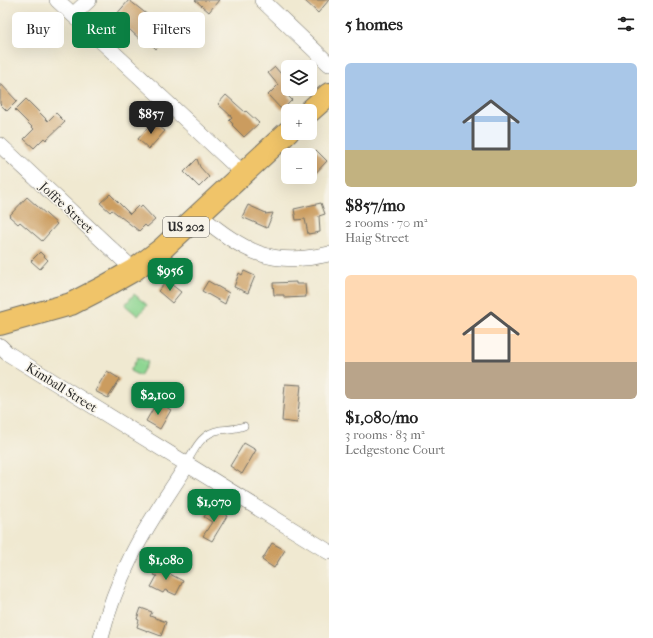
<!DOCTYPE html>
<html lang="en">
<head>
<meta charset="utf-8">
<style>
	:root { --surface:#fff; --page:#f6f6f6; --text:#222; --muted:#767676; --accent:#0b8043 }
	body { margin:0; font-family:"IM FELL French Canon",serif; background:var(--page); color:var(--text); height:100vh; display:flex; flex-direction:column; font-size:15px; white-space:nowrap }
	* { box-sizing:border-box; margin:0 }
	p { font-size:13px; color:var(--muted) }
	.icon { flex:none; width:22px; height:22px; fill:none; stroke:currentColor; stroke-width:2; stroke-linecap:round; stroke-linejoin:round }
	.map { position:relative; flex:1; overflow:hidden }
	.sheet { display:flex; flex-direction:column; background:var(--surface); width:324px }
	.sheet>* { flex:none }
	.guide { position:absolute; left:12px; top:12px; width:257px; height:36px; display:flex; gap:8px }
	.controls { position:absolute; left:281px; top:60px; display:grid; gap:8px }
	.controls a { display:grid; place-items:center; width:36px; height:36px; border-radius:6px; background:var(--surface); box-shadow:0 4px 16px #0002; font-size:20px }
	.price { position:absolute; translate:-50% -34px; padding:0 9px; border-radius:8px; background:var(--accent); color:#fff; font-size:13px; line-height:26px; filter:drop-shadow(0 1px 2px #0008) }
	.price::after { content:''; position:absolute; left:50%; top:24px; width:12px; height:9px; margin-left:-6px; background:inherit; clip-path:polygon(0 0,100% 0,50% 100%) }
	.price.current { background:#222; color:#fff }
	ul { padding:0; list-style:none }
	li { display:grid; align-content:center; gap:8px; height:212px; padding:0 16px }
	li span { display:grid; place-items:center; height:124px; border-radius:6px; color:#555 }
	li>.icon { margin-inline-start:auto }
	span .icon { width:72px; height:72px; fill:#fffc; stroke-width:1 }
	li b { font-size:17px }
	h2 { display:flex; justify-content:space-between; align-items:center; height:48px; padding:0 16px; font-size:17px }
	.chip { padding:0 14px; border-radius:6px; background:var(--surface); box-shadow:0 4px 16px #0002; font-size:14px; line-height:36px }
	.chip.current { background:var(--accent); color:#fff }
	main { display:flex; flex:1; min-height:0 }
	.map>svg:first-child { display:block }
	.green { fill:#8ed692; stroke:#5c805e }
	.building { fill:#cb9c5e }
	.lines { fill:none; stroke-linecap:round; stroke-linejoin:round }
	.lane-casing { stroke:#706e65; stroke-width:8 }
	.street-casing { stroke:#706e65; stroke-width:16 }
	.highway-casing { stroke:#706e65; stroke-width:24 }
	.lane { stroke:#fff; stroke-width:7 }
	.street { stroke:#fff; stroke-width:15 }
	.highway { stroke:#f0c469; stroke-width:22 }
	.labels { text-anchor:middle; stroke-width:3; stroke-linejoin:round; paint-order:stroke }
	.shield { fill:#f7f3e8; stroke:#686764; stroke-width:1 }
	.shield-label { font-size:12px; font-weight:bold; fill:#2b2b2b }
	.street-label { font-size:13px; fill:#2b2b2b; stroke:#f7f3e8 }
</style>
</head>
<body>
<main>
<div class="map">
<svg width="329" height="638" viewBox="0 0 329 638">
	<rect width="100%" height="100%" fill="#f7f3e8"/>
	<filter id="ink" filterUnits="userSpaceOnUse"><feTurbulence type="fractalNoise" baseFrequency=".025" numOctaves="2"/><feDisplacementMap in="SourceGraphic" scale="8" xChannelSelector="R" yChannelSelector="G"/><feConvolveMatrix kernelMatrix="1 2 1 2 8 2 1 2 1" color-interpolation-filters="sRGB"/></filter>
	<filter id="wash" filterUnits="userSpaceOnUse"><feTurbulence type="fractalNoise" baseFrequency=".012" numOctaves="4" result="noise"/><feDisplacementMap in="SourceGraphic" scale="16" xChannelSelector="R" yChannelSelector="G"/><feGaussianBlur stdDeviation="0.9" result="paint"/><feColorMatrix in="noise" values="0 0 0 0 0 0 0 0 0 0 0 0 0 0 0 0 0 1.4 0 .05"/><feComposite in="paint" operator="in"/></filter>
	<g filter="url(#wash)">
		<rect width="100%" height="100%" fill="#f0e9d1"/>
		<!-- green -->
		<path class="green" d="M 134,294 L 147,305 L 138,316 L 125,305 Z
			M 138,357 L 148,362 L 140,376 L 130,371 Z"/>
		<g id="blocks">
			<!-- building -->
			<path class="building" d="M 129,0 L 154,20 L 157,17 L 172,32 L 156,49 L 150,43 L 148,45 L 145,42 L 144,43 L 115,16 Z
				M 195,0 L 219,0 L 209,12 Z
				M 304,0 L 329,0 L 318,13 Z
				M 275,67 L 281,74 L 288,67 L 288,89 L 295,90 L 288,96 L 292,100 L 282,110 L 268,95 L 278,85 L 268,73 Z
				M 0,83 L 17,101 L 7,111 L 0,104 Z
				M 226,95 L 245,112 L 246,111 L 259,123 L 244,137 L 232,125 L 233,124 L 229,120 L 232,117 L 218,104 Z
				M 26,99 L 48,121 L 56,113 L 65,122 L 46,140 L 44,138 L 34,148 L 24,139 L 34,129 L 15,110 Z
				M 153,121 L 165,131 L 149,149 L 138,139 Z
				M 316,150 L 327,161 L 310,179 L 310,157 Z
				M 197,159 L 200,167 L 209,177 L 199,187 L 184,172 Z
				M 110,194 L 130,214 L 138,206 L 140,208 L 142,206 L 155,220 L 147,227 L 145,225 L 139,231 L 112,210 L 110,212 L 100,203 Z
				M 27,197 L 57,224 L 42,241 L 20,222 L 18,224 L 9,216 Z
				M 321,203 L 325,214 L 319,216 L 320,232 L 308,234 L 305,219 L 296,220 L 294,209 Z
				M 248,205 L 266,213 L 265,214 L 273,213 L 267,228 L 242,217 Z
				M 40,252 L 48,260 L 40,269 L 31,261 Z
				M 244,271 L 255,276 L 248,293 L 234,287 L 239,273 L 242,275 Z
				M 167,281 L 181,292 L 172,303 L 158,291 Z
				M 208,281 L 229,293 L 225,304 L 202,291 Z
				M 296,282 L 296,284 L 305,284 L 306,297 L 284,298 L 284,295 L 274,295 L 273,283 Z
				M 107,371 L 120,379 L 108,398 L 95,391 Z
				M 285,384 L 301,385 L 297,423 L 282,421 Z
				M 157,402 L 171,410 L 160,429 L 146,421 Z
				M 244,443 L 256,450 L 242,474 L 230,466 Z
				M 211,506 L 227,516 L 212,541 L 203,536 L 212,522 L 204,517 Z
				M 272,543 L 285,550 L 274,568 L 262,560 Z
				M 159,565 L 169,570 L 168,573 L 183,581 L 176,595 L 165,590 L 163,593 L 151,587 L 157,576 L 154,575 Z
				M 141,608 L 152,612 L 150,616 L 166,622 L 161,636 L 137,627 L 139,620 L 137,619 Z"/>
		</g>
	</g>
	<g filter="url(#ink)">
		<use href="#blocks" fill-opacity="0" stroke="#706e65" stroke-width="1"/>
		<g class="lines">
			<defs>
				<path id="lane" d="M 186,464 C 195,449 201,433 220,430 C 229,429 236,429 244,426"/>
				<path id="street" d="M 57,0 L 243,173
					M 262,0 L 329,64
					M 73,15 L 89,0
					M 0,145 L 134,270
					M 199,215 C 244,251 270,268 329,254
					M 0,346 L 7,353 L 329,552
					M 101,638 C 108,610 118,583 131,557 C 146,525 168,495 187,465"/>
				<path id="highway" d="M 310,111 L 329,94
					M 0,324 L 71,304 L 102,288 L 134,270 L 162,249 L 288,132"/>
			</defs>
			<!-- lane casing -->
			<use href="#lane" class="lane-casing"/>
			<!-- street casing -->
			<use href="#street" class="street-casing"/>
			<!-- highway casing -->
			<use href="#highway" class="highway-casing"/>
			<!-- lane -->
			<use href="#lane" class="lane"/>
			<!-- street -->
			<use href="#street" class="street"/>
			<!-- highway -->
			<use href="#highway" class="highway"/>
		</g>
	</g>
	<g class="labels">
		<!-- shield labels -->
		<rect class="shield" x="163" y="217" width="46" height="20" rx="3"/>
		<g class="shield-label">
			<text x="186" y="231">US 202</text>
		</g>
		<!-- street labels -->
		<g class="street-label">
			<text transform="translate(67 207) rotate(43)" y="5">Joffre Street</text>
			<text transform="translate(62 387) rotate(32)" y="5">Kimball Street</text>
		</g>
	</g>
</svg>
<div class="controls">
<a><svg class="icon" aria-label="layers" viewBox="0 0 24 24"><path d="M12 4l9 5-9 5-9-5zM3 14l9 5 9-5"/></svg></a>
<a>+</a>
<a>−</a>
</div>
<b class="price current" style="left:151px;top:135px">$857</b>
<b class="price" style="left:170px;top:292px">$956</b>
<b class="price" style="left:158px;top:416px">$2,100</b>
<b class="price" style="left:214px;top:523px">$1,070</b>
<b class="price" style="left:166px;top:581px">$1,080</b>
<div class="guide">
<a class="chip">Buy</a>
<a class="chip current">Rent</a>
<a class="chip">Filters</a>
</div>
</div>
<section class="sheet">
<h2>5 homes<svg class="icon" aria-label="filters" viewBox="0 0 24 24"><path d="M4 7h16M4 17h16"/><circle cx="9" cy="7" r="2"/><circle cx="15" cy="17" r="2"/></svg></h2>
<ul>
<li><span style="background:linear-gradient(#a9c7e8 70%,#c2b280 0)"><svg class="icon" aria-label="home" viewBox="0 0 24 24"><path d="M3 11l9-7 9 7M6 9v11h12V9"/></svg></span><div><b>$857/mo</b><p>2 rooms · 70 m²</p><p>Haig Street</p></div></li>
<li><span style="background:linear-gradient(#ffd9b3 70%,#b9a48a 0)"><svg class="icon" aria-label="home" viewBox="0 0 24 24"><path d="M3 11l9-7 9 7M6 9v11h12V9"/></svg></span><div><b>$1,080/mo</b><p>3 rooms · 83 m²</p><p>Ledgestone Court</p></div></li>
</ul>
</section>
</main>
</body>
</html>
